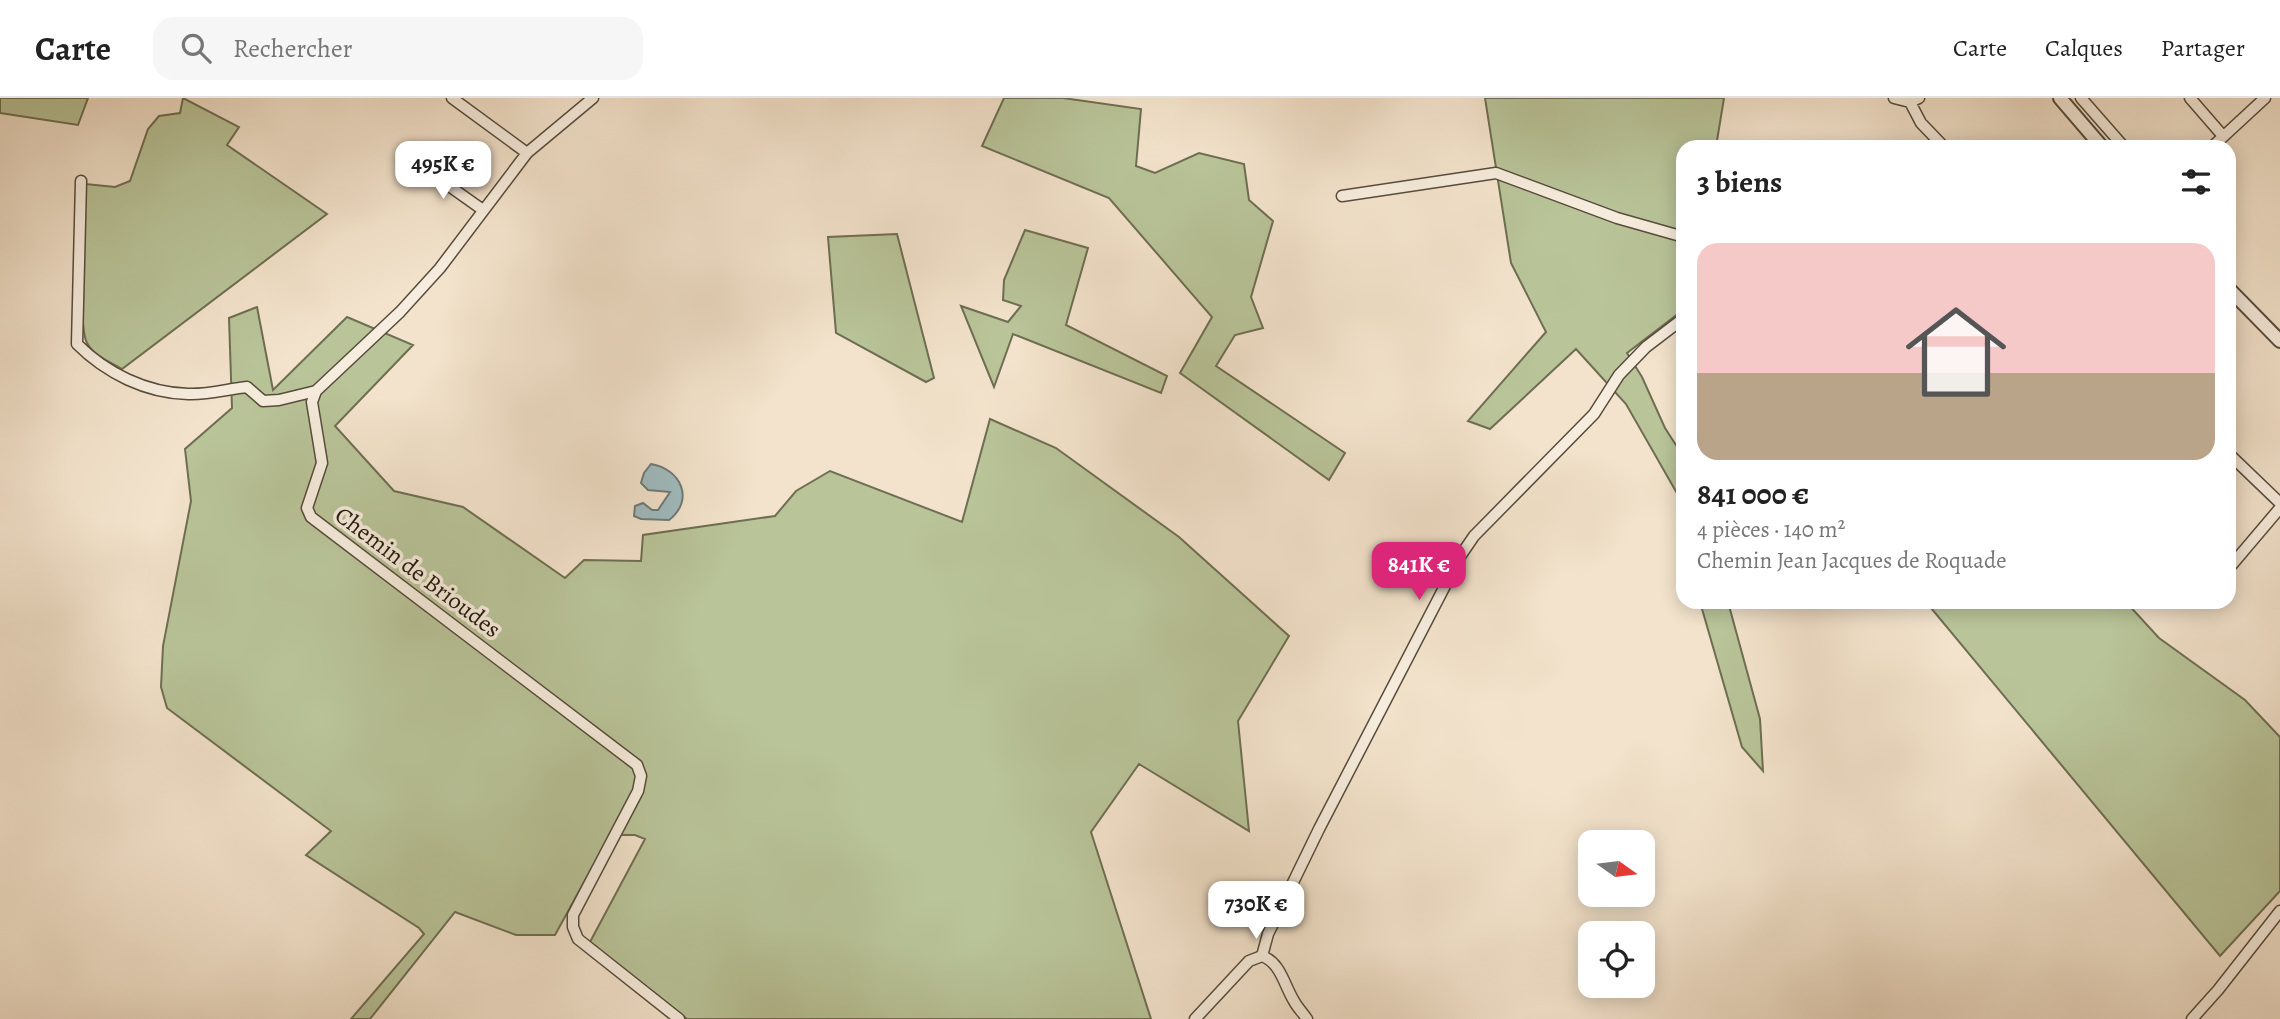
<!DOCTYPE html>
<html lang="fr">
<head>
<meta charset="utf-8">
<style>
	:root { --surface:#fff; --page:#f6f6f6; --text:#222; --muted:#767676; --line:#e0e0e0; --accent:#db2777 }
	body { margin:0; font-family:Alegreya,serif; background:var(--page); color:var(--text); height:100vh; display:flex; flex-direction:column; font-size:26px; white-space:nowrap }
	* { box-sizing:border-box; margin:0 }
	p { font-size:23px; color:var(--muted) }
	.icon { flex:none; width:38px; height:38px; fill:none; stroke:currentColor; stroke-width:2; stroke-linecap:round; stroke-linejoin:round }
	.map { position:relative; flex:1; overflow:hidden }
	.sheet { position:absolute; left:1676px; top:42px; width:560px; height:469px; display:flex; flex-direction:column; background:var(--surface); border-radius:21px; box-shadow:0 4px 18px #0003 }
	.sheet>* { flex:none }
	.needle { width:46px; rotate:104deg }
	.buttons { position:absolute; left:1578px; top:732px; display:grid; gap:14px }
	.buttons a { display:grid; place-items:center; width:77px; height:77px; border-radius:14px; background:var(--surface); box-shadow:0 4px 18px #0003; font-size:35px }
	.price { position:absolute; translate:-50% -60px; padding:0 16px; border-radius:14px; background:#fff; color:#222; font-size:23px; line-height:46px; filter:drop-shadow(0 2px 4px #0008) }
	.price::after { content:''; position:absolute; left:50%; top:42px; width:21px; height:16px; margin-left:-10px; background:inherit; clip-path:polygon(0 0,100% 0,50% 100%) }
	.price.selected { background:var(--accent); color:#fff }
	ul { padding:0; list-style:none }
	li { display:grid; align-content:center; gap:14px; height:371px; padding:0 21px }
	li+li { border-top:2px solid var(--line) }
	li span { display:grid; place-items:center; height:217px; border-radius:21px; color:#555 }
	li>.icon { margin-inline-start:auto }
	span .icon { width:126px; height:126px; fill:#fffc; stroke-width:1 }
	li b { font-size:30px }
	h2 { display:flex; justify-content:space-between; align-items:center; height:84px; padding:0 21px; font-size:30px }
	header { display:flex; align-items:center; gap:42px; box-sizing:border-box; height:98px; padding:0 35px; background:var(--surface); border-bottom:2px solid var(--line) }
	header strong { font-size:33px }
	nav { display:flex; gap:38px; margin-inline-start:auto; font-size:24px }
	.search { width:490px; height:63px; background:var(--page); display:flex; align-items:center; gap:18px; box-sizing:border-box; padding:0 24px; border-radius:21px; color:var(--muted); font-size:26px }
	.map>svg:first-child { display:block }
	.green { fill:#b9c499; stroke:#6e6e52; stroke-width:2 }
	.water { fill:#a0bcc1; stroke:#6e7b79; stroke-width:2 }
	.lines { fill:none; stroke-linecap:round; stroke-linejoin:round }
	.minor-casing { stroke:#574c3c; stroke-width:13 }
	.tertiary-casing { stroke:#574c3c; stroke-width:16 }
	.minor { stroke:#f7edde; stroke-width:10 }
	.tertiary { stroke:#f7edde; stroke-width:12 }
	.labels { text-anchor:middle; stroke-width:7; stroke-linejoin:round; paint-order:stroke }
	.street-label { font-size:24px; fill:#23190c; stroke:#f7edde }
</style>
</head>
<body>
<header>
<strong>Carte</strong>
<div class="search"><svg class="icon" aria-label="search" viewBox="0 0 24 24"><circle cx="10" cy="10" r="6"/><path d="M15 15l6 6"/></svg>Rechercher</div>
<nav><a>Carte</a><a>Calques</a><a>Partager</a></nav>
</header>
<div class="map">
<svg width="2280" height="921" viewBox="0 0 2280 921">
	<rect width="100%" height="100%" fill="#f3e3cc"/>
	<filter id="stains"><feTurbulence type="fractalNoise" baseFrequency=".00286" numOctaves="4"/><feColorMatrix values="0 0 0 0 .2 0 0 0 0 .09 0 0 0 0 .02 0 0 0 .5 -.17"/></filter>
	<radialGradient id="worn" r=".72"><stop offset=".6" stop-color="#630" stop-opacity="0"/><stop offset="1" stop-color="#630" stop-opacity=".3"/></radialGradient>
	<!-- green -->
	<path class="green" d="M 0,0 L 88,0 L 78,27 L 0,15 Z
		M 183,0 L 239,29 L 227,47 L 327,116 L 122,271 C 110,264 94,258 87,245 C 77,227 85,113 86,86 L 115,89 L 130,83 L 148,31 L 159,18 L 180,15 Z
		M 1004,0 L 1063,0 L 1141,11 L 1136,68 L 1155,75 L 1199,55 L 1244,66 L 1249,102 L 1273,123 L 1251,199 L 1263,230 L 1235,237 L 1216,268 L 1345,355 L 1329,382 L 1180,275 L 1212,219 L 1109,100 L 982,48 Z
		M 1485,0 L 1724,0 L 1716,49 L 1684,49 L 1683,140 L 1677,147 L 1683,149 L 1683,212 L 1627,255 L 1642,279 L 1665,330 L 1683,358 L 1683,430 L 1678,397 L 1626,306 L 1576,251 L 1490,331 L 1468,323 L 1546,234 L 1511,165 Z
		M 1025,132 L 1088,150 L 1066,227 L 1167,278 L 1161,295 L 1013,236 L 994,289 L 961,208 L 1008,224 L 1021,208 L 1003,202 L 1004,182 Z
		M 897,136 L 934,280 L 926,284 L 836,235 L 828,139 Z
		M 257,209 L 273,292 L 347,219 L 413,247 L 335,328 L 394,393 L 463,409 L 565,480 L 584,462 L 641,463 L 643,437 L 775,418 L 796,393 L 830,373 L 962,424 L 990,321 L 1056,350 L 1179,439 L 1289,538 L 1238,623 L 1249,733 L 1139,666 L 1091,734 L 1151,921 L 687,921 L 590,844 L 645,741 L 635,737 L 610,737 L 555,837 L 516,837 L 455,814 L 370,921 L 351,921 L 424,836 L 419,830 L 306,757 L 331,733 L 167,610 L 161,589 L 163,548 L 191,403 L 185,351 L 232,310 L 229,220 Z
		M 1700,504 L 1728,504 L 1760,621 L 1763,673 L 1742,649 Z
		M 1926,504 L 2126,504 L 2159,540 L 2245,602 L 2280,639 L 2280,793 L 2220,858 Z"/>
	<!-- water -->
	<path class="water" d="M 651,366 C 681,371 695,402 669,422 L 641,421 L 634,418 L 635,408 L 643,405 L 652,412 L 658,412 L 670,394 L 648,392 L 641,385 L 644,375 Z"/>
	<g class="lines">
		<defs>
			<path id="minor" d="M 452,0 L 527,55
				M 593,0 L 527,55 L 440,170 L 400,214 L 316,293 L 312,304 L 322,365 L 307,410 L 311,419 L 637,667 L 641,678 L 638,693 L 573,817 L 573,829 L 578,841 L 679,921
				M 1894,0 L 1910,4 L 1919,0
				M 2081,0 L 2124,49
				M 2190,0 L 2223,38
				M 1910,4 L 1921,25 L 1944,49
				M 2212,49 L 2265,0
				M 421,68 L 483,112
				M 81,83 L 77,246 C 106,275 146,295 188,296 C 207,297 228,291 247,289 L 263,303 L 279,302 L 316,293
				M 1342,98 L 1496,75 L 1617,120 L 1684,139
				M 2230,357 L 2280,405
				M 2230,469 L 2280,410
				M 1262,858 L 1268,836 L 1319,731 L 1461,457 L 1474,438 L 1594,316 L 1619,277 L 1646,249 L 1684,220
				M 1195,921 L 1249,863 L 1262,858 C 1281,865 1284,887 1294,903 C 1297,909 1303,915 1307,921
				M 2192,921 L 2218,892 L 2280,813"/>
			<path id="tertiary" d="M 2060,0 L 2102,49
				M 2230,192 L 2280,243"/>
		</defs>
		<!-- minor casing -->
		<use href="#minor" class="minor-casing"/>
		<!-- tertiary casing -->
		<use href="#tertiary" class="tertiary-casing"/>
		<!-- minor -->
		<use href="#minor" class="minor"/>
		<!-- tertiary -->
		<use href="#tertiary" class="tertiary"/>
	</g>
	<g class="labels">
		<!-- street labels -->
		<g class="street-label">
			<text transform="translate(418 474) rotate(37)" y="8">Chemin de Brioudes</text>
		</g>
	</g>
	<rect width="100%" height="100%" filter="url(#stains)"/>
	<rect width="100%" height="100%" fill="url(#worn)"/>
</svg>
<div class="buttons">
<a><svg class="needle" viewBox="-14 -14 28 28"><path d="M0-13l5 13h-10z" fill="#e53935"/><path d="M0 13l5-13h-10z" fill="#767676"/></svg></a>
<a><svg class="icon" aria-label="locate" viewBox="0 0 24 24"><circle cx="12" cy="12" r="6"/><path d="M12 2v4M12 18v4M2 12h4M18 12h4"/></svg></a>
</div>
<b class="price" style="left:443px;top:103px">495K €</b>
<b class="price selected" style="left:1419px;top:504px">841K €</b>
<b class="price" style="left:1256px;top:843px">730K €</b>
<section class="sheet">
<h2>3 biens<svg class="icon" aria-label="filters" viewBox="0 0 24 24"><path d="M4 7h16M4 17h16"/><circle cx="9" cy="7" r="2"/><circle cx="15" cy="17" r="2"/></svg></h2>
<ul>
<li><span style="background:linear-gradient(#f6c9c9 60%,#b9a48a 0)"><svg class="icon" aria-label="home" viewBox="0 0 24 24"><path d="M3 11l9-7 9 7M6 9v11h12V9"/></svg></span><div><b>841 000 €</b><p>4 pièces · 140 m²</p><p>Chemin Jean Jacques de Roquade</p></div></li>
</ul>
</section>
</div>
</body>
</html>
